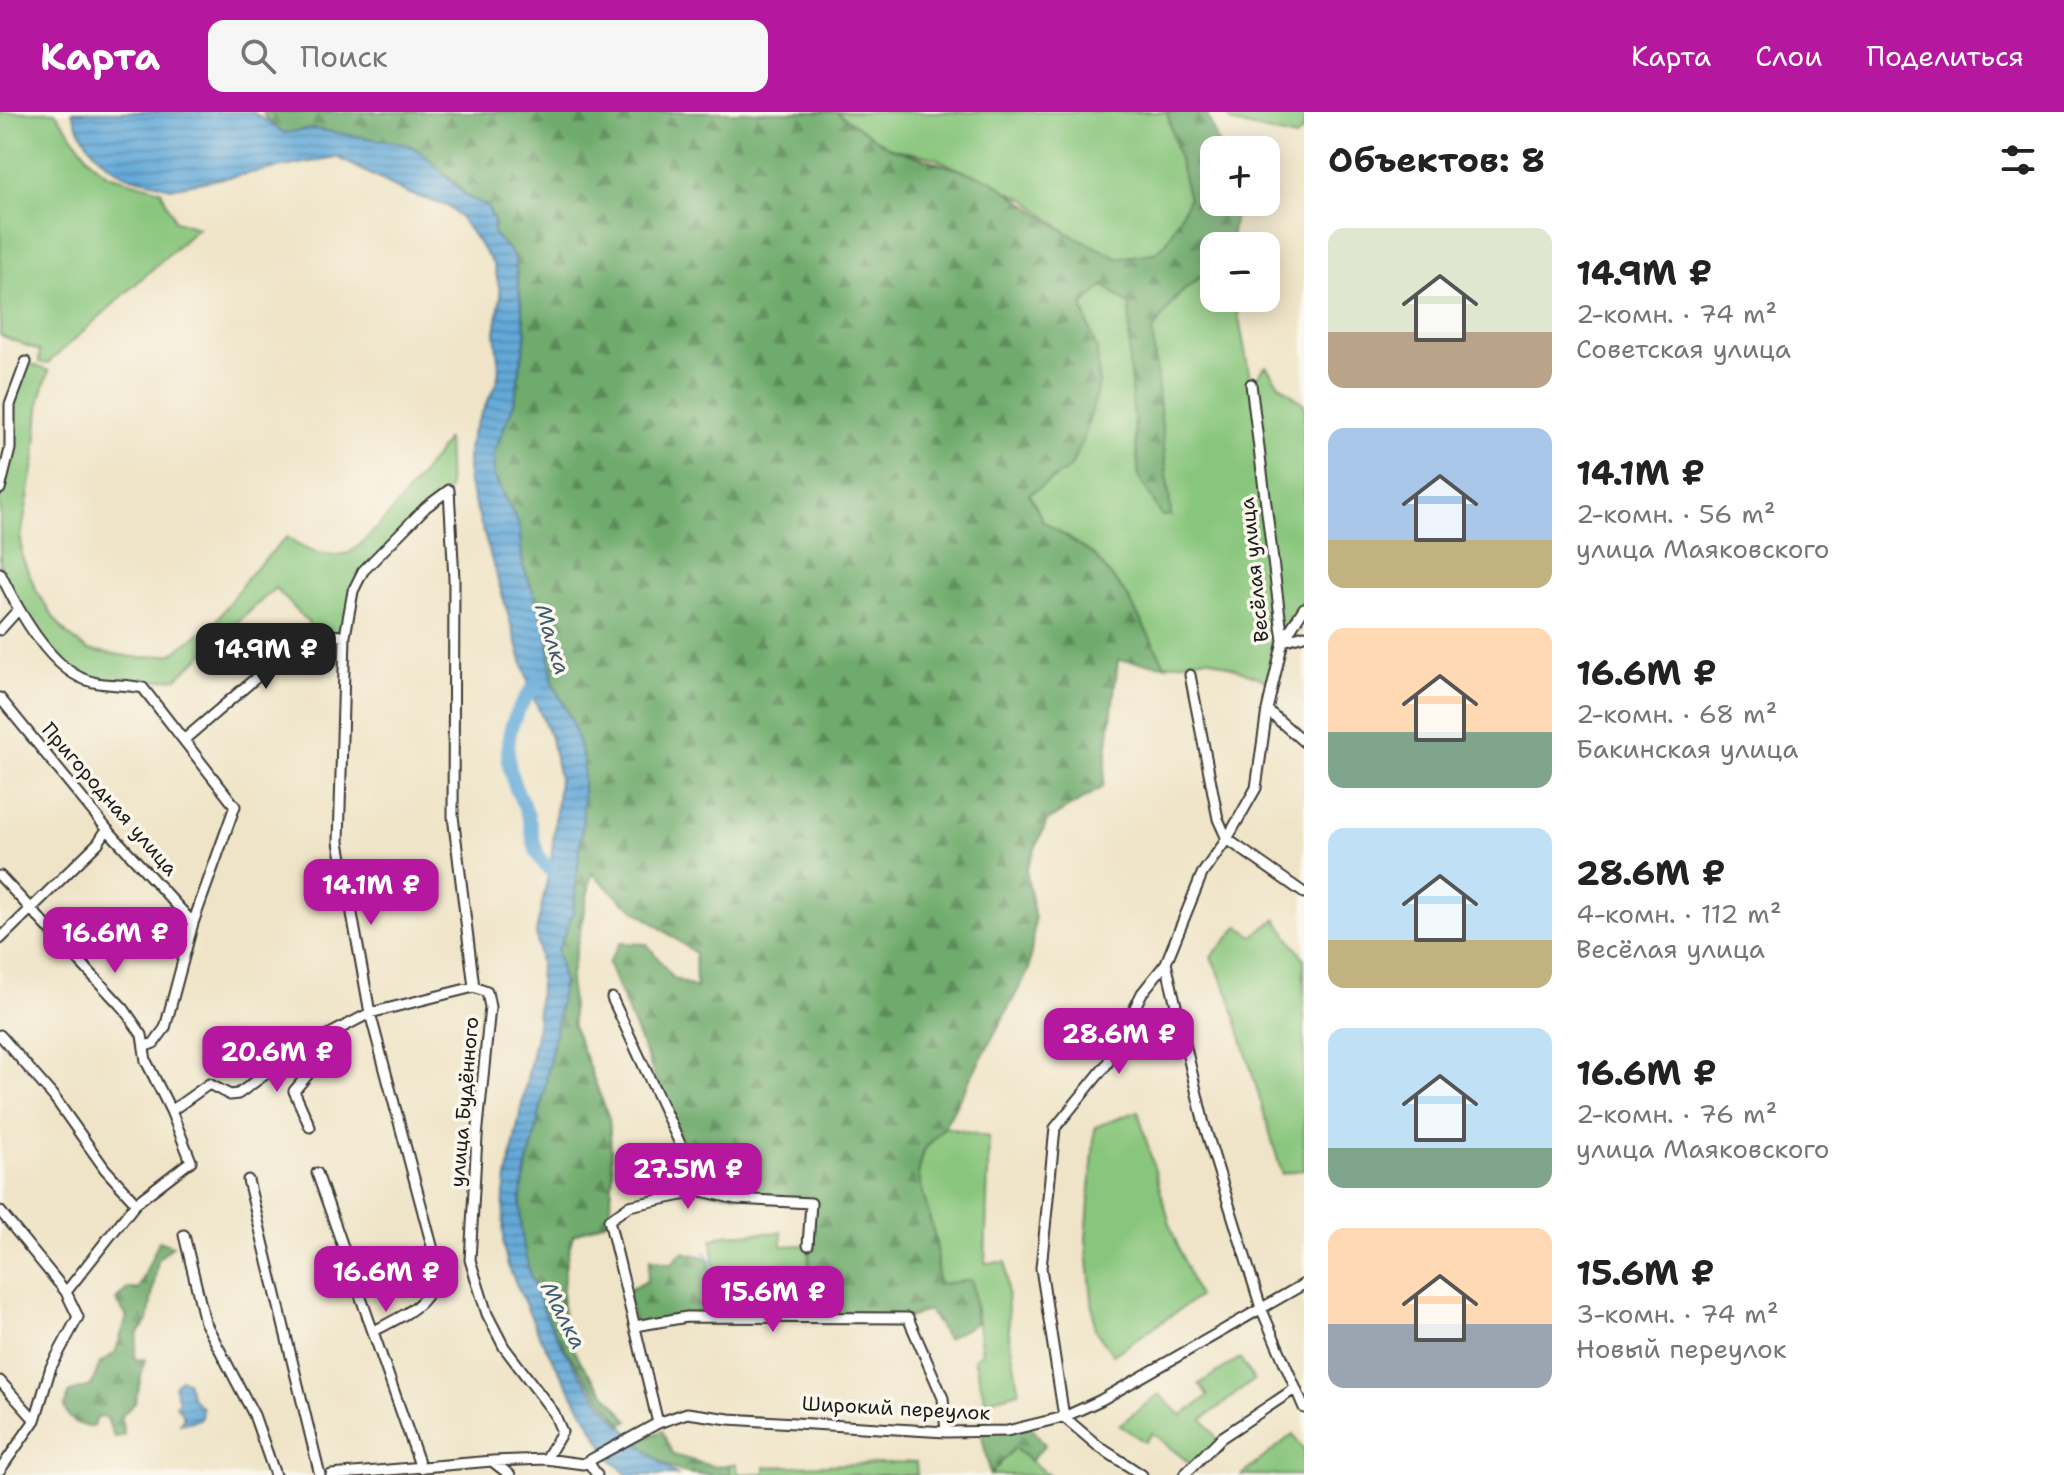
<!DOCTYPE html>
<html lang="ru">
<head>
<meta charset="utf-8">
<style>
	:root { --surface:#fff; --page:#f6f6f6; --text:#222; --muted:#767676; --accent:#b5179e }
	body { margin:0; font-family:"Shantell Sans",sans-serif; background:var(--page); color:var(--text); height:100vh; display:flex; flex-direction:column; font-size:30px; white-space:nowrap }
	* { box-sizing:border-box; margin:0 }
	p { font-size:26px; color:var(--muted) }
	.icon { flex:none; width:44px; height:44px; fill:none; stroke:currentColor; stroke-width:2; stroke-linecap:round; stroke-linejoin:round }
	.map { position:relative; flex:1; overflow:hidden }
	.panel { display:flex; flex-direction:column; background:var(--surface); width:760px }
	.panel>* { flex:none }
	.fabs { position:absolute; left:1200px; top:24px; display:grid; gap:16px }
	.fabs a { display:grid; place-items:center; width:80px; height:80px; border-radius:16px; background:var(--surface); box-shadow:0 4px 20px #0003; font-size:40px }
	.price { position:absolute; translate:-50% -68px; padding:0 18px; border-radius:16px; background:var(--accent); color:#fff; font-size:26px; line-height:52px; filter:drop-shadow(0 2px 4px #0008) }
	.price::after { content:''; position:absolute; left:50%; top:48px; width:24px; height:18px; margin-left:-12px; background:inherit; clip-path:polygon(0 0,100% 0,50% 100%) }
	.price.selected { background:#222; color:#fff }
	ul { padding:0; list-style:none }
	li { display:flex; align-items:center; gap:24px; height:200px; padding:0 24px }
	li span { display:grid; place-items:center; flex:none; width:224px; height:160px; border-radius:16px; color:#555 }
	li>.icon { margin-inline-start:auto }
	span .icon { width:96px; height:96px; fill:#fffc; stroke-width:1 }
	li b { font-size:34px }
	h2 { display:flex; justify-content:space-between; align-items:center; height:96px; padding:0 24px; font-size:34px }
	header { display:flex; align-items:center; gap:48px; box-sizing:border-box; height:112px; padding:0 40px; background:var(--accent); color:#fff }
	header strong { font-size:38px }
	nav { display:flex; gap:44px; margin-inline-start:auto; font-size:28px }
	.search { width:560px; height:72px; background:var(--page); display:flex; align-items:center; gap:20px; box-sizing:border-box; padding:0 28px; border-radius:16px; color:var(--muted); font-size:30px }
	main { display:flex; flex:1; min-height:0 }
	.map>svg:first-child { display:block }
	.green { fill:#89c67d; stroke:#52714c; stroke-width:2 }
	.forest { fill:url(#forest-firs); stroke:#456444; stroke-width:2 }
	.water { fill:url(#water-rules); stroke:#3f627a; stroke-width:2 }
	.lines { fill:none; stroke-linecap:round; stroke-linejoin:round }
	.stream { stroke:#62a8d8; stroke-width:2 }
	.river { stroke:#62a8d8; stroke-width:14 }
	.minor-casing { stroke:#3c3a36; stroke-width:13 }
	.minor { stroke:#fff; stroke-width:9 }
	.labels { text-anchor:middle; stroke-width:7; stroke-linejoin:round; paint-order:stroke }
	.street-label { font-size:20px; fill:#1c1c1c; stroke:#fbf7ec }
	.water-label { font-size:22px; font-style:italic; fill:#3c5b71; stroke:#fbf7ec }
</style>
</head>
<body>
<header>
<strong>Карта</strong>
<div class="search"><svg class="icon" aria-label="search" viewBox="0 0 24 24"><circle cx="10" cy="10" r="6"/><path d="M15 15l6 6"/></svg>Поиск</div>
<nav><a>Карта</a><a>Слои</a><a>Поделиться</a></nav>
</header>
<main>
<div class="map">
<svg width="1304" height="1363" viewBox="0 0 1304 1363">
	<defs>
		<pattern id="forest-firs" width="22" height="20" patternUnits="userSpaceOnUse" patternTransform="scale(2)"><rect width="22" height="20" fill="#6eab6c"/><path d="M5 1l3.5 6h-7zM16 11l3.5 6h-7z" fill="#5a8a58"/></pattern>
		<pattern id="water-rules" width="6" height="5" patternUnits="userSpaceOnUse" patternTransform="scale(2)"><rect width="6" height="5" fill="#62a8d8"/><path d="M0 2.5h6" fill="none" stroke="#5088ae"/></pattern>
	</defs>
	<rect width="100%" height="100%" fill="#fbf7ec"/>
	<filter id="ink" filterUnits="userSpaceOnUse"><feTurbulence type="fractalNoise" baseFrequency=".0125" numOctaves="2"/><feDisplacementMap in="SourceGraphic" scale="16" xChannelSelector="R" yChannelSelector="G"/><feConvolveMatrix kernelMatrix="1 2 1 2 8 2 1 2 1" color-interpolation-filters="sRGB"/></filter>
	<filter id="wash" filterUnits="userSpaceOnUse"><feTurbulence type="fractalNoise" baseFrequency=".006" numOctaves="4" result="noise"/><feDisplacementMap in="SourceGraphic" scale="32" xChannelSelector="R" yChannelSelector="G"/><feGaussianBlur stdDeviation="1.8" result="paint"/><feColorMatrix in="noise" values="0 0 0 0 0 0 0 0 0 0 0 0 0 0 0 0 0 1.4 0 .05"/><feComposite in="paint" operator="in"/></filter>
	<g filter="url(#wash)">
		<rect width="100%" height="100%" fill="#efe4c7"/>
		<!-- green -->
		<path class="green" d="M 0,0 L 55,0 L 91,49 L 108,63 L 161,78 L 175,109 L 198,116 L 47,252 L 39,250 L 40,239 L 0,223 Z
			M 836,0 L 1167,0 L 1189,87 L 1166,131 L 1155,141 L 1117,146 L 1069,122 L 1027,88 L 935,46 L 870,31 Z
			M 1226,0 L 1304,0 L 1304,17 L 1296,26 L 1232,11 Z
			M 1214,154 L 1214,186 L 1235,186 L 1251,271 L 1266,254 L 1279,272 L 1304,292 L 1304,496 L 1283,529 L 1273,571 L 1208,546 L 1165,553 L 1128,485 L 1094,443 L 1043,409 L 1029,382 L 1069,356 L 1081,195 L 1103,173 L 1130,193 L 1129,250 L 1139,365 L 1171,403 L 1152,219 L 1179,182 Z
			M 26,250 L 49,259 L 40,286 L 35,346 L 21,425 L 22,445 L 36,478 L 54,506 L 67,522 L 88,538 L 141,546 L 172,542 L 216,509 L 250,462 L 287,425 C 302,438 325,446 345,442 C 364,439 437,346 447,326 L 449,378 L 363,459 L 345,524 L 307,522 L 309,511 L 275,476 L 177,566 L 144,570 L 143,576 L 91,570 L 54,544 L 0,461 L 0,377 L 6,361 L 10,293 Z
			M 1276,807 L 1304,847 L 1304,1057 L 1282,1062 L 1229,883 L 1211,845 L 1239,814 L 1253,824 Z
			M 1138,999 L 1172,1119 L 1198,1185 L 1113,1243 L 1095,1218 L 1086,1127 L 1095,1015 Z
			M 944,1015 L 989,1025 L 985,1151 L 1006,1150 L 1009,1223 L 1019,1280 L 985,1289 L 974,1246 L 982,1241 L 972,1169 L 938,1172 L 936,1130 L 918,1062 L 924,1038 Z
			M 782,1120 L 782,1134 L 808,1133 L 809,1159 L 716,1167 L 712,1128 L 724,1123 Z
			M 1240,1246 L 1254,1268 L 1203,1307 L 1218,1329 L 1193,1354 L 1152,1321 L 1145,1330 L 1119,1313 L 1159,1282 L 1182,1304 L 1208,1284 L 1199,1272 Z
			M 1293,1322 L 1304,1339 L 1304,1363 L 1242,1363 Z
			M 1014,1336 L 1048,1363 L 990,1363 Z
			M 916,1350 L 917,1363 L 731,1363 L 728,1353 L 736,1352 L 739,1362 L 765,1361 L 765,1355 Z"/>
		<!-- forest -->
		<path class="forest" d="M 263,0 L 836,0 L 888,35 L 991,68 L 1069,122 L 1117,146 L 1155,141 L 1166,131 L 1189,87 L 1167,0 L 1206,0 L 1221,38 L 1214,38 L 1214,90 L 1232,90 L 1235,102 L 1230,134 L 1214,134 L 1214,154 L 1180,182 L 1152,219 L 1171,403 L 1162,404 L 1139,365 L 1129,250 L 1130,194 L 1104,173 L 1082,194 L 1097,239 L 1099,272 L 1085,323 L 1070,356 L 1029,382 L 1043,409 L 1094,443 L 1128,485 L 1165,553 L 1118,548 L 1103,675 L 1047,709 L 1026,758 L 1035,807 L 1029,858 L 944,1015 L 924,1038 L 918,1062 L 936,1130 L 938,1172 L 972,1168 L 976,1211 L 947,1227 L 928,1198 L 908,1206 L 815,1205 L 814,1161 L 809,1159 L 810,1091 L 702,1079 L 608,851 L 620,831 L 647,832 L 673,866 L 696,876 L 695,841 L 621,788 L 592,761 L 570,867 L 573,914 L 609,1006 L 613,1063 L 609,1108 L 573,1123 C 562,1158 556,1205 575,1240 C 588,1264 611,1287 629,1309 L 623,1312 C 570,1250 512,1172 521,1085 C 524,1061 532,1037 537,1014 C 547,966 556,918 563,870 L 557,840 L 573,800 L 583,707 L 583,646 L 572,609 L 553,572 L 546,513 L 523,454 L 519,413 L 494,365 L 494,340 L 514,292 L 526,222 L 514,145 L 493,121 L 494,109 L 487,94 L 467,85 L 454,69 L 409,33 L 314,17 L 284,21 L 269,12 Z
			M 159,1129 L 173,1134 L 158,1147 L 148,1209 L 138,1221 L 134,1247 L 145,1247 L 135,1291 C 120,1306 120,1299 124,1323 L 114,1326 L 107,1306 L 98,1305 L 93,1314 C 77,1314 70,1310 64,1295 L 70,1280 L 91,1274 L 100,1251 L 115,1241 L 127,1205 L 116,1188 L 128,1176 L 138,1178 Z
			M 682,1140 L 709,1146 L 710,1162 L 704,1180 L 711,1187 L 709,1205 L 635,1214 L 626,1179 L 647,1169 L 650,1147 L 671,1152 Z
			M 1030,1313 L 1045,1333 L 1031,1349 L 1014,1336 L 990,1363 L 981,1319 Z
			M 662,1319 L 673,1343 L 712,1354 L 728,1353 L 731,1363 C 684,1363 670,1363 637,1329 Z"/>
		<!-- water -->
		<path class="water" d="M 72,0 L 253,0 L 284,21 L 314,17 L 409,33 L 426,44 L 467,85 L 487,94 L 494,109 L 493,121 L 514,144 L 526,222 L 514,292 L 494,340 L 494,365 L 519,413 L 523,454 L 546,513 L 553,572 L 572,609 L 583,646 L 583,707 L 573,800 L 557,840 L 563,870 C 556,918 547,966 537,1014 C 532,1037 524,1062 521,1085 C 512,1186 599,1307 677,1363 L 627,1363 L 610,1346 L 542,1229 L 508,1154 L 503,1133 L 504,1080 L 537,918 L 540,852 L 536,820 L 551,750 L 559,667 L 551,626 L 532,582 L 468,369 L 468,337 L 472,321 L 497,270 L 499,256 L 495,220 L 501,184 L 494,153 L 459,104 L 447,94 L 407,81 L 337,45 L 170,76 C 155,68 140,69 126,63 C 99,51 81,27 72,0 Z
			M 181,1267 L 187,1269 L 192,1286 L 202,1296 L 201,1307 L 180,1312 L 184,1304 L 176,1293 L 179,1289 L 174,1274 Z"/>
		<g class="lines">
			<!-- stream -->
			<path class="stream" d="M 705,1140 L 712,1150 L 711,1168"/>
			<!-- river -->
			<path class="river" d="M 540,567 C 513,599 500,627 513,669 C 517,681 524,692 528,704 C 536,731 531,744 556,763"/>
		</g>
	</g>
	<g filter="url(#ink)">
		<g class="lines">
			<defs>
				<path id="minor" d="M 1251,272 L 1283,529 L 1267,598 L 1256,676 L 1227,727 L 1304,781
					M 0,377 L 10,337 L 10,293 L 26,250
					M 0,461 C 17,496 51,561 93,570 C 109,574 126,572 143,576 L 235,694 L 193,811 L 165,916 L 154,931 L 146,934
					M 0,518 L 17,499
					M 1283,529 L 1304,496
					M 1283,529 L 1304,523
					M 0,586 L 107,717 L 193,811
					M 1267,598 L 1304,630
					M 186,626 L 307,522 L 345,524
					M 0,764 L 124,897 L 142,923 L 146,949 L 171,999
					M 0,827 L 98,731 L 107,717
					M 1166,851 L 1204,1012 L 1261,1196 L 1304,1296
					M 612,886 L 702,1079 L 629,1094 L 609,1108 L 658,1311
					M 0,923 L 54,985 L 105,1057 L 136,1091
					M 299,938 L 310,960 L 294,979 L 310,1015
					M 317,1061 L 421,1356
					M 248,1068 L 320,1363
					M 702,1079 L 736,1087 L 811,1091 L 808,1133
					M 0,1099 L 66,1180 L 78,1205 L 51,1255 L 35,1308 L 0,1358
					M 184,1123 L 205,1210 L 254,1303 L 275,1363
					M 66,1180 L 136,1091 L 191,1049 L 171,999 L 209,972 L 230,983 L 238,982 L 299,938 L 370,901 L 474,875
					M 635,1214 L 687,1205 L 908,1206 L 943,1286 L 946,1320
					M 374,1219 C 407,1201 436,1192 436,1149 L 370,901 L 339,730 L 345,524 L 353,479 L 363,459 L 426,395 L 449,378 L 454,467 L 453,704 L 474,875 L 487,880 L 490,895 L 477,1025 L 470,1148 L 487,1202 L 504,1235 L 554,1301 L 562,1320 L 546,1347
					M 0,1269 L 35,1308
					M 492,1349 L 510,1363
					M 589,1351 L 597,1363
					M 331,1363 L 492,1349 L 546,1347 L 583,1352 L 658,1311 L 687,1301 L 729,1307 L 946,1320 L 1007,1319 L 1064,1305 L 1101,1288 L 1304,1172
					M 1142,1363 L 1098,1334 L 1064,1305 L 1041,1156 L 1055,1016 L 1107,952 L 1142,881 L 1166,851 L 1202,762 L 1227,727 L 1218,707 L 1190,563
					M 1184,1363 L 1221,1326 L 1293,1278"/>
			</defs>
			<!-- minor casing -->
			<use href="#minor" class="minor-casing"/>
			<!-- minor -->
			<use href="#minor" class="minor"/>
		</g>
	</g>
	<g class="labels">
		<!-- street labels -->
		<g class="street-label">
			<text transform="translate(1254 458) rotate(-96)" y="7">Весёлая улица</text>
			<text transform="translate(110 687) rotate(49)" y="7">Пригородная улица</text>
			<text transform="translate(464 990) rotate(-85)" y="7">улица Будённого</text>
			<text transform="translate(896 1296) rotate(3)" y="7">Широкий переулок</text>
		</g>
		<!-- water labels -->
		<g class="water-label">
			<text transform="translate(553 527) rotate(73)" y="8">Малка</text>
			<text transform="translate(564 1203) rotate(63)" y="8">Малка</text>
		</g>
	</g>
</svg>
<div class="fabs">
<a>+</a>
<a>−</a>
</div>
<b class="price selected" style="left:266px;top:579px">14.9M ₽</b>
<b class="price" style="left:371px;top:815px">14.1M ₽</b>
<b class="price" style="left:115px;top:863px">16.6M ₽</b>
<b class="price" style="left:1119px;top:964px">28.6M ₽</b>
<b class="price" style="left:277px;top:982px">20.6M ₽</b>
<b class="price" style="left:688px;top:1099px">27.5M ₽</b>
<b class="price" style="left:386px;top:1202px">16.6M ₽</b>
<b class="price" style="left:773px;top:1222px">15.6M ₽</b>
</div>
<section class="panel">
<h2>Объектов: 8<svg class="icon" aria-label="filters" viewBox="0 0 24 24"><path d="M4 7h16M4 17h16"/><circle cx="9" cy="7" r="2"/><circle cx="15" cy="17" r="2"/></svg></h2>
<ul>
<li><span style="background:linear-gradient(#dfe7d0 65%,#b9a48a 0)"><svg class="icon" aria-label="home" viewBox="0 0 24 24"><path d="M3 11l9-7 9 7M6 9v11h12V9"/></svg></span><div><b>14.9M ₽</b><p>2-комн. · 74 m²</p><p>Советская улица</p></div></li>
<li><span style="background:linear-gradient(#a9c7e8 70%,#c2b280 0)"><svg class="icon" aria-label="home" viewBox="0 0 24 24"><path d="M3 11l9-7 9 7M6 9v11h12V9"/></svg></span><div><b>14.1M ₽</b><p>2-комн. · 56 m²</p><p>улица Маяковского</p></div></li>
<li><span style="background:linear-gradient(#ffd9b3 65%,#7fa58c 0)"><svg class="icon" aria-label="home" viewBox="0 0 24 24"><path d="M3 11l9-7 9 7M6 9v11h12V9"/></svg></span><div><b>16.6M ₽</b><p>2-комн. · 68 m²</p><p>Бакинская улица</p></div></li>
<li><span style="background:linear-gradient(#bfe0f5 70%,#c2b280 0)"><svg class="icon" aria-label="home" viewBox="0 0 24 24"><path d="M3 11l9-7 9 7M6 9v11h12V9"/></svg></span><div><b>28.6M ₽</b><p>4-комн. · 112 m²</p><p>Весёлая улица</p></div></li>
<li><span style="background:linear-gradient(#bfe0f5 75%,#7fa58c 0)"><svg class="icon" aria-label="home" viewBox="0 0 24 24"><path d="M3 11l9-7 9 7M6 9v11h12V9"/></svg></span><div><b>16.6M ₽</b><p>2-комн. · 76 m²</p><p>улица Маяковского</p></div></li>
<li><span style="background:linear-gradient(#ffd9b3 60%,#9aa5b1 0)"><svg class="icon" aria-label="home" viewBox="0 0 24 24"><path d="M3 11l9-7 9 7M6 9v11h12V9"/></svg></span><div><b>15.6M ₽</b><p>3-комн. · 74 m²</p><p>Новый переулок</p></div></li>
</ul>
</section>
</main>
</body>
</html>
